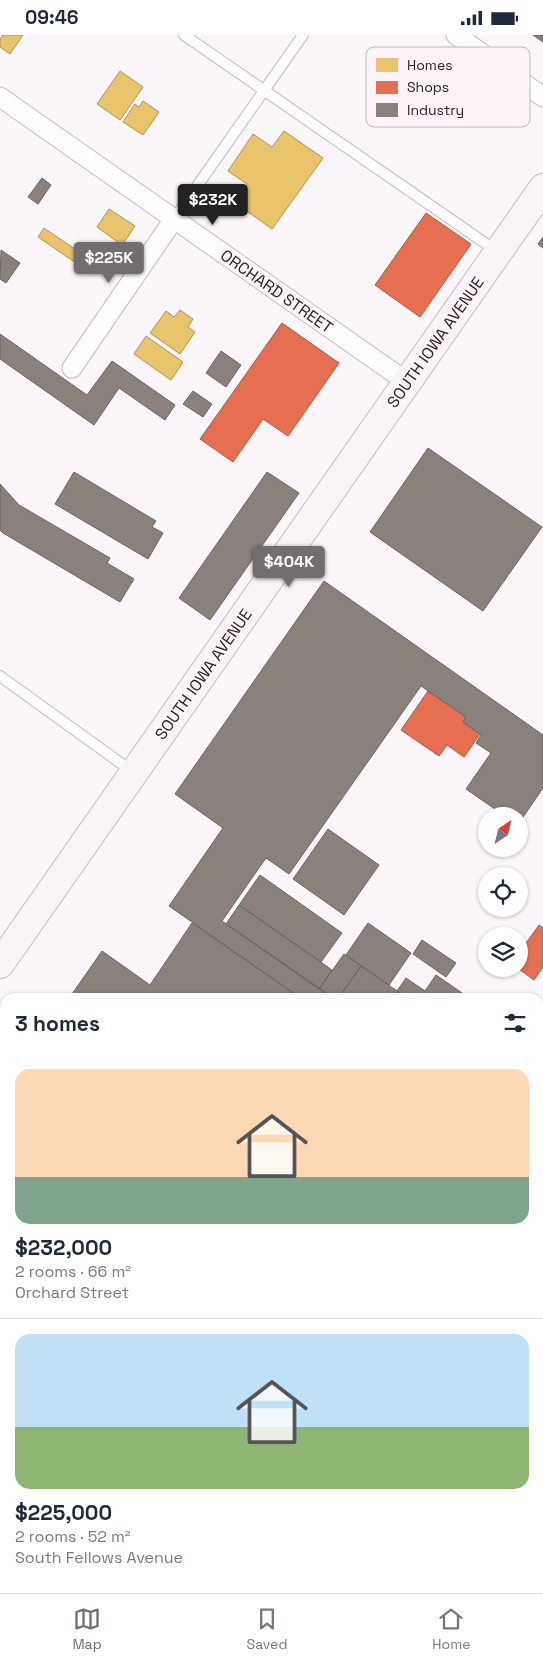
<!DOCTYPE html>
<html lang="en">
<head>
<meta charset="utf-8">
<style>
	:root { --surface:#fff; --page:#f2f2f3; --text:#1f2937; --muted:#747a83; --line:#e0e1e3; --accent:#736c70 }
	body { margin:0; font-family:"Space Grotesk",sans-serif; background:var(--page); color:var(--text); height:100vh; display:flex; flex-direction:column; font-size:19px; white-space:nowrap }
	* { box-sizing:border-box; margin:0 }
	p { font-size:16px; color:var(--muted) }
	.icon { flex:none; width:28px; height:28px; fill:none; stroke:currentColor; stroke-width:2; stroke-linecap:round; stroke-linejoin:round }
	.map { position:relative; flex:1; overflow:hidden }
	.details { position:absolute; left:0px; top:958px; width:544px; height:601px; display:flex; flex-direction:column; background:var(--surface); border-radius:15px 15px 0 0; box-shadow:0 1px 4px #0004 }
	.details>* { flex:none }
	.needle { width:32px; rotate:35deg }
	.controls { position:absolute; left:478px; top:772px; display:grid; gap:10px }
	.controls a { display:grid; place-items:center; width:50px; height:50px; border-radius:50%; background:var(--surface); box-shadow:0 1px 4px #0004; font-size:25px }
	.price { position:absolute; translate:-50% -42px; padding:0 11px; border-radius:5px; background:var(--accent); color:#fff; font-size:16px; line-height:32px; filter:drop-shadow(0 1px 2px #0008) }
	.price::after { content:''; position:absolute; left:50%; top:30px; width:15px; height:11px; margin-left:-8px; background:inherit; clip-path:polygon(0 0,100% 0,50% 100%) }
	.price.current { background:#222; color:#fff }
	ul { padding:0; list-style:none }
	li { display:grid; align-content:center; gap:10px; height:265px; padding:0 15px }
	li+li { border-top:1px solid var(--line) }
	li span { display:grid; place-items:center; height:155px; border-radius:15px; color:#555 }
	li>.icon { margin-inline-start:auto }
	span .icon { width:90px; height:90px; fill:#fffc; stroke-width:1 }
	li b { font-size:21px }
	h2 { display:flex; justify-content:space-between; align-items:center; height:60px; padding:0 15px; font-size:21px }
	.status { display:flex; justify-content:space-between; align-items:center; height:35px; padding:0 25px; background:var(--surface); direction:ltr }
	.status svg { height:14px; fill:currentColor }
	.tabs { display:flex; justify-content:space-around; align-items:center; height:70px; border-top:1px solid var(--line); background:var(--surface); font-size:14px; color:var(--muted) }
	.tabs a { display:grid; justify-items:center; gap:2px }
	.tabs .current { color:var(--accent) }
	.map>svg:first-child { display:block }
	.homes { fill:#e9c46a; stroke:#b09356 }
	.shops { fill:#e76f51; stroke:#ae5844 }
	.industry { fill:#8a817c; stroke:#6d6462 }
	.lines { fill:none; stroke-linecap:round; stroke-linejoin:round }
	.service-casing { stroke:#c3bdc0; stroke-width:12 }
	.minor-casing { stroke:#c3bdc0; stroke-width:21 }
	.secondary-casing { stroke:#c3bdc0; stroke-width:30 }
	.service { stroke:#fefefe; stroke-width:10 }
	.minor { stroke:#fefefe; stroke-width:19 }
	.secondary { stroke:#f8f3f6; stroke-width:28 }
	.labels { text-anchor:middle; stroke-width:5; stroke-linejoin:round; paint-order:stroke }
	.street-label { font-size:16px; fill:#2a2227; stroke:#fdf4f9 }
	.key { fill:#fdf4f9; stroke:#beb5ba; stroke-width:1 }
	.key-label { font-size:14px; fill:#2a2227 }
</style>
</head>
<body>
<div class="status"><b>09:46</b><svg viewBox="0 0 49 12"><path d="M0 12V9h3v3zM5 12V6h3v6zM10 12V3h3v9zM15 12V0h3v12zM26 1h20v11H26zM47 4h2v5h-2z"/></svg></div>
<div class="map">
<svg width="543" height="1558" viewBox="0 0 543 1558">
	<rect width="100%" height="100%" fill="#fbf6f9"/>
	<!-- homes -->
	<path class="homes" d="M 3,0 L 23,0 L 10,19 L 0,12 L 0,4 Z
		M 120,36 L 143,52 L 120,85 L 97,69 Z
		M 143,66 L 159,77 L 143,100 L 123,87 L 135,69 L 139,72 Z
		M 284,96 L 323,123 L 272,194 L 234,167 L 247,149 L 228,136 L 253,99 L 272,112 Z
		M 109,174 L 135,191 L 122,210 L 97,192 Z
		M 44,193 L 88,223 L 82,232 L 38,202 Z
		M 180,275 L 193,284 L 188,292 L 195,297 L 180,319 L 150,298 L 166,276 L 174,282 Z
		M 146,301 L 183,327 L 171,345 L 134,319 Z"/>
	<!-- shops -->
	<path class="shops" d="M 426,178 L 471,209 L 420,282 L 375,250 Z
		M 282,288 L 339,328 L 288,401 L 263,384 L 233,427 L 200,404 Z
		M 428,656 L 466,682 L 463,687 L 480,699 L 464,722 L 447,710 L 439,721 L 401,695 Z
		M 539,890 L 543,893 L 543,932 L 534,945 L 519,934 L 519,918 Z
		M 5,1156 L 5,1179 L 0,1175 L 0,1163 Z
		M 5,1264 L 5,1298 L 0,1295 L 0,1271 Z"/>
	<!-- industry -->
	<path class="industry" d="M 533,0 L 543,0 L 543,7 Z
		M 42,143 L 51,150 L 38,169 L 28,162 Z
		M 543,202 L 543,213 L 538,209 Z
		M 1,215 L 20,228 L 6,248 L 0,244 Z
		M 0,299 L 87,360 L 112,326 L 175,370 L 165,385 L 119,353 L 94,390 L 0,324 Z
		M 221,316 L 241,330 L 226,352 L 206,338 Z
		M 193,356 L 212,369 L 203,382 L 183,369 Z
		M 428,413 L 542,492 L 483,576 L 370,497 Z
		M 74,437 L 156,486 L 152,492 L 163,498 L 148,524 L 55,469 Z
		M 267,437 L 299,458 L 210,585 L 179,563 Z
		M 0,449 L 19,470 L 110,523 L 107,528 L 134,544 L 120,567 L 3,498 L 0,495 Z
		M 324,546 L 543,700 L 543,753 L 519,788 L 519,781 L 505,781 L 466,754 L 491,718 L 476,708 L 481,700 L 463,687 L 466,682 L 421,651 L 289,839 L 266,823 L 222,886 L 332,962 L 299,962 L 169,871 L 223,793 L 175,759 Z
		M 328,794 L 379,830 L 344,880 L 293,844 Z
		M 260,840 L 342,898 L 321,927 L 239,870 Z
		M 239,870 L 332,935 L 319,954 L 226,889 Z
		M 192,888 L 299,962 L 70,962 L 102,916 L 150,950 Z
		M 368,888 L 411,918 L 389,950 L 346,920 Z
		M 422,905 L 456,928 L 446,942 L 413,919 Z
		M 344,919 L 361,931 L 339,962 L 332,962 L 319,954 Z
		M 361,931 L 397,956 L 406,962 L 339,962 Z
		M 436,940 L 468,962 L 406,962 L 397,956 L 406,943 L 425,956 Z
		M 539,1055 L 543,1058 L 543,1231 L 539,1237 Z
		M 539,1255 L 543,1258 L 543,1459 L 539,1465 Z
		M 82,1554 L 114,1554 L 120,1558 L 79,1558 Z
		M 114,1554 L 477,1554 L 474,1558 L 120,1558 Z"/>
	<g class="lines">
		<defs>
			<path id="service" d="M 184,0 L 498,217
				M 174,184 L 303,0
				M 0,641 L 133,737"/>
			<path id="minor" d="M 456,0 L 543,62
				M 0,62 L 407,347
				M 72,333 L 174,184"/>
			<path id="secondary" d="M 0,929 L 543,153"/>
		</defs>
		<!-- service casing -->
		<use href="#service" class="service-casing"/>
		<!-- minor casing -->
		<use href="#minor" class="minor-casing"/>
		<!-- secondary casing -->
		<use href="#secondary" class="secondary-casing"/>
		<!-- service -->
		<use href="#service" class="service"/>
		<!-- minor -->
		<use href="#minor" class="minor"/>
		<!-- secondary -->
		<use href="#secondary" class="secondary"/>
	</g>
	<g class="labels">
		<!-- street labels -->
		<g class="street-label">
			<text transform="translate(277 256) rotate(35)" y="6">ORCHARD STREET</text>
			<text transform="translate(435 307) rotate(-55)" y="6">SOUTH IOWA AVENUE</text>
			<text transform="translate(203 639) rotate(-55)" y="6">SOUTH IOWA AVENUE</text>
		</g>
	</g>
	<!-- legend -->
	<rect x="366" y="12" width="164" height="80" rx="8" class="key"/>
	<rect x="376" y="23" width="22" height="14" fill="#e9c46a"/>
	<rect x="376" y="46" width="22" height="13" fill="#e76f51"/>
	<rect x="376" y="68" width="22" height="14" fill="#8a817c"/>
	<g class="key-label">
		<text x="407" y="35">Homes</text>
		<text x="407" y="57">Shops</text>
		<text x="407" y="80">Industry</text>
	</g>
</svg>
<div class="controls">
<a><svg class="needle" viewBox="-14 -14 28 28"><path d="M0-13l5 13h-10z" fill="#e53935"/><path d="M0 13l5-13h-10z" fill="#747a83"/></svg></a>
<a><svg class="icon" aria-label="locate" viewBox="0 0 24 24"><circle cx="12" cy="12" r="6"/><path d="M12 2v4M12 18v4M2 12h4M18 12h4"/></svg></a>
<a><svg class="icon" aria-label="layers" viewBox="0 0 24 24"><path d="M12 4l9 5-9 5-9-5zM3 14l9 5 9-5"/></svg></a>
</div>
<b class="price current" style="left:213px;top:191px">$232K</b>
<b class="price" style="left:109px;top:249px">$225K</b>
<b class="price" style="left:289px;top:553px">$404K</b>
<section class="details">
<h2>3 homes<svg class="icon" aria-label="filters" viewBox="0 0 24 24"><path d="M4 7h16M4 17h16"/><circle cx="9" cy="7" r="2"/><circle cx="15" cy="17" r="2"/></svg></h2>
<ul>
<li><span style="background:linear-gradient(#ffd9b3 70%,#7fa58c 0)"><svg class="icon" aria-label="home" viewBox="0 0 24 24"><path d="M3 11l9-7 9 7M6 9v11h12V9"/></svg></span><div><b>$232,000</b><p>2 rooms · 66 m²</p><p>Orchard Street</p></div></li>
<li><span style="background:linear-gradient(#bfe0f5 60%,#8fb573 0)"><svg class="icon" aria-label="home" viewBox="0 0 24 24"><path d="M3 11l9-7 9 7M6 9v11h12V9"/></svg></span><div><b>$225,000</b><p>2 rooms · 52 m²</p><p>South Fellows Avenue</p></div></li>
</ul>
</section>
</div>
<nav class="tabs">
<a class="current"><svg class="icon" aria-label="map" viewBox="0 0 24 24"><path d="M3 6l6-2 6 2 6-2v14l-6 2-6-2-6 2zM9 4v14M15 6v14"/></svg>Map</a>
<a><svg class="icon" aria-label="saved" viewBox="0 0 24 24"><path d="M7 4h10v16l-5-4-5 4z"/></svg>Saved</a>
<a><svg class="icon" aria-label="home" viewBox="0 0 24 24"><path d="M3 11l9-7 9 7M6 9v11h12V9"/></svg>Home</a>
</nav>
</body>
</html>
